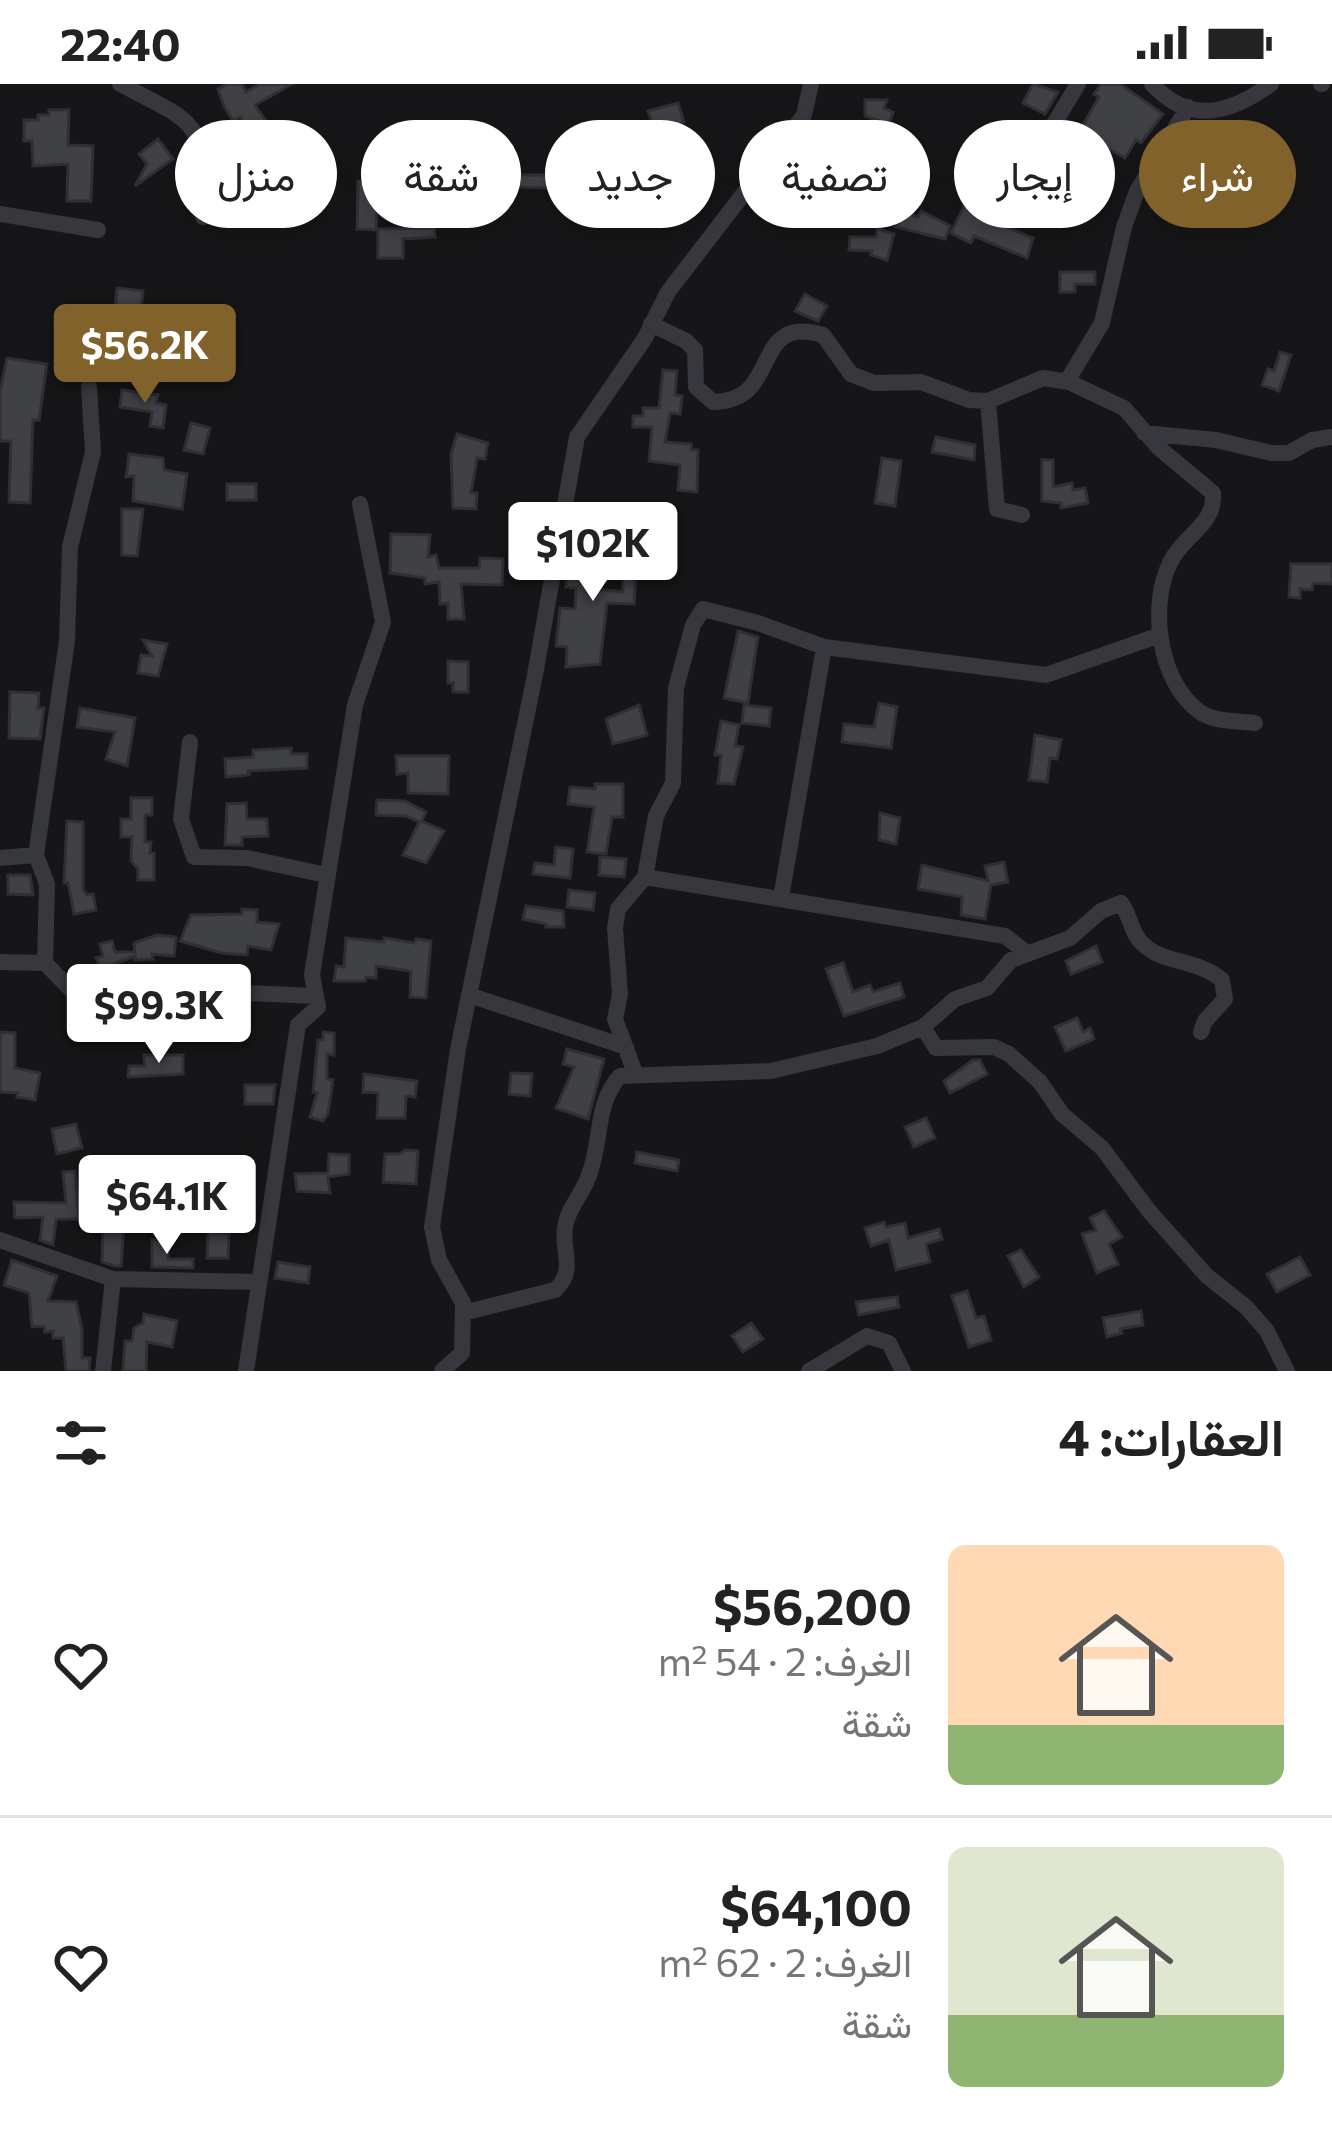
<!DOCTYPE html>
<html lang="ar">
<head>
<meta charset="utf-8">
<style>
	:root { --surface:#fff; --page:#f6f6f6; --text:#222; --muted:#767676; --line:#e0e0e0; --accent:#80622a }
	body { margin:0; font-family:Commissioner,Vazirmatn,sans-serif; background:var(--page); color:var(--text); direction:rtl; height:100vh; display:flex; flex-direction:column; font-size:45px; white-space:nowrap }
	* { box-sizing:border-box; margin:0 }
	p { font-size:39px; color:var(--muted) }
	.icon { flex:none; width:66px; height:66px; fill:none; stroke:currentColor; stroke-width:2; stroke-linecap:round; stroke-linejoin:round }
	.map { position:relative; height:1287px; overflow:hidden; direction:ltr }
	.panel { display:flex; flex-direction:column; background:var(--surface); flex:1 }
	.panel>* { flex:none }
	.hud { position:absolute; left:36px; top:36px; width:1260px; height:108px; direction:rtl; display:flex; gap:24px }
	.price { position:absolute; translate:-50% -102px; padding:0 27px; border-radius:12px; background:#fff; color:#222; font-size:39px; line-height:78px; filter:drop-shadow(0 3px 6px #0008) }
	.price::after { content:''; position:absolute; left:50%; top:72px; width:36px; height:27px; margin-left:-18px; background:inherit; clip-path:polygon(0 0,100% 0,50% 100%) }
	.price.on { background:var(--accent); color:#fff }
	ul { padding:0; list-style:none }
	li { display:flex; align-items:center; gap:36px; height:300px; padding:0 48px }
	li+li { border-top:3px solid var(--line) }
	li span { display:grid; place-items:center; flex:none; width:336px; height:240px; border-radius:18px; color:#555 }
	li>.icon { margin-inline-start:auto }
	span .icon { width:144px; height:144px; fill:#fffc; stroke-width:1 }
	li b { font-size:51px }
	h2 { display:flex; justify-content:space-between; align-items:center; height:144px; padding:0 48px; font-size:51px }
	.chip { padding:0 42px; border-radius:54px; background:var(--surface); box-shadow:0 6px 18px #0003; font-size:42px; line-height:108px }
	.chip.on { background:var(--accent); color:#fff }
	.status { display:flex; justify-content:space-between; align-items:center; height:84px; padding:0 60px; background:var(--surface); direction:ltr }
	.status svg { height:33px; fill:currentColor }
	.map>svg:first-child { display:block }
	.building { fill:#404145; stroke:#303034; stroke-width:3 }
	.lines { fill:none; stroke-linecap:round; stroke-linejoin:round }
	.minor { stroke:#37383d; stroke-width:16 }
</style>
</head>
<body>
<div class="status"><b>22:40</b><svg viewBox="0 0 49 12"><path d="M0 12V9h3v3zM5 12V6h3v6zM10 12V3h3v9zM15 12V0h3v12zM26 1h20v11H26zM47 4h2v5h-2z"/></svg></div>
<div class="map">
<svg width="1332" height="1287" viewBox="0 0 1332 1287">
	<rect width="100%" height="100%" fill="#161618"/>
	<!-- building -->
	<path class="building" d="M 227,0 L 242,0 L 246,8 L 260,0 L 292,0 L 255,21 L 269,41 L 253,52 L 240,33 L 233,37 L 224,22 L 218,5 Z
		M 1033,0 L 1058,8 L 1045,30 L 1023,19 Z
		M 1101,0 L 1120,0 L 1163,30 L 1141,59 L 1136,56 L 1125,74 L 1079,48 L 1099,13 L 1094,10 Z
		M 865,16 L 887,16 L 884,24 L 893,28 L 889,40 L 865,32 Z
		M 678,19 L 684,38 L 656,51 L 648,27 Z
		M 49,26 L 69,26 L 68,61 L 93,62 L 91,117 L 67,117 L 68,80 L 33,82 L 32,57 L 24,57 L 24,36 L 38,36 L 38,31 L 49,31 Z
		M 445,47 L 447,67 L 422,72 L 423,126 L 377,123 L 376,146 L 357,145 L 358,97 L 366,98 L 366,84 L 404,86 L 401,69 L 413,68 L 411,50 Z
		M 158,55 L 173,75 L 135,102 L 147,80 L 139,70 Z
		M 874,69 L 892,76 L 884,98 L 866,92 Z
		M 1169,78 L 1184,83 L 1170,116 L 1155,110 Z
		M 978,81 L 1002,91 L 982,133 L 1033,154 L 1027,174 L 974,152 L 971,159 L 951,149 L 978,93 L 974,91 Z
		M 1041,85 L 1060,95 L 1048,120 L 1029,110 Z
		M 498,91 L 548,91 L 548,104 L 498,102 Z
		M 903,127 L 918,133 L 921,127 L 950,142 L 945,155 L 896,143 Z
		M 434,144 L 435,153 L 403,155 L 403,174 L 378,174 L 378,145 Z
		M 878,145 L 894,150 L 887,176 L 871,171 L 872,167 L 849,166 L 850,153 L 876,153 Z
		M 1060,188 L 1095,188 L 1095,200 L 1075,200 L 1075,208 L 1060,208 Z
		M 117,204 L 143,207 L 141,227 L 115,225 Z
		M 805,210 L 827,222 L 818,237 L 795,227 Z
		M 159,253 L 182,255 L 179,284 L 156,282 Z
		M 1280,268 L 1291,271 L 1279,307 L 1262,301 L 1268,285 L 1274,287 Z
		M 7,274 L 47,280 L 39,336 L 33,336 L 30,419 L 9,418 L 11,357 L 0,357 L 0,308 Z
		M 663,286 L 677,287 L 675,311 L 682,312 L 680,330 L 670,329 L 665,358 L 691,360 L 691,366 L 698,366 L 697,408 L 678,406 L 680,381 L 649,377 L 652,343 L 633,343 L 633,332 L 643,332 L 643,324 L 659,324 Z
		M 122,306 L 158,311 L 156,319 L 166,321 L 163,344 L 150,342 L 152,328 L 120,323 Z
		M 191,339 L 210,344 L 203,370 L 184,366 Z
		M 457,350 L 488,359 L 485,375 L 477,374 L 471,409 L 477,409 L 476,425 L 453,424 L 451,370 Z
		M 936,353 L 975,361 L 974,376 L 932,368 Z
		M 129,370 L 163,374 L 164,386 L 187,390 L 182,425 L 133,417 L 134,392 L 126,393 Z
		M 882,374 L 901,377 L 895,422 L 875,419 Z
		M 1042,376 L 1053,376 L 1053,403 L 1072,399 L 1073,406 L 1085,404 L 1088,419 L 1061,424 L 1061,419 L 1042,417 Z
		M 227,400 L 256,400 L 256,416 L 227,416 Z
		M 122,425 L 143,425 L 137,472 L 122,471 Z
		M 391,450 L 430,451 L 428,473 L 436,471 L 439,484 L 479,484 L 480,474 L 503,475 L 502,501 L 461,500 L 464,535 L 448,535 L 448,519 L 440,520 L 439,498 L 425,500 L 425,494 L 390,489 Z
		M 609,453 L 636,463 L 635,475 L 641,475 L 641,487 L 636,487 L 634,520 L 607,519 L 600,580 L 566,583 L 567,563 L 556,562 L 560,524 L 575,525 L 576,504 L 566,503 L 567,491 L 582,492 L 568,476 L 570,467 L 583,456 L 597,474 L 588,480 L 587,504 L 623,508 L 623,473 L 604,465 Z
		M 1291,480 L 1332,480 L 1332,500 L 1313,499 L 1312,506 L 1300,505 L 1300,514 L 1289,513 Z
		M 738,547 L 758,553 L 748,619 L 724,614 Z
		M 143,556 L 167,560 L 158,592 L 138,589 L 141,571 L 152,572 Z
		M 448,577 L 468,578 L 468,608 L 453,608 L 453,599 L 448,599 Z
		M 10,608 L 39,609 L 38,624 L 44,624 L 40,655 L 9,654 Z
		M 879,619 L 897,623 L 891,664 L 842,658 L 844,640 L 874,643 Z
		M 639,621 L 647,651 L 613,660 L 606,635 Z
		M 744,621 L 771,624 L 769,642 L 742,639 Z
		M 80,624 L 135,634 L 127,682 L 106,675 L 115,648 L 77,643 Z
		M 721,637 L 739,641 L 735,662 L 743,663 L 734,700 L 718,699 L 721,671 L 715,671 Z
		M 1035,651 L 1061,656 L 1057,675 L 1050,674 L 1047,698 L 1029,696 Z
		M 291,664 L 291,670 L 307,670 L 307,684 L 248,687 L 249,691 L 226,693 L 225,675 L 253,673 L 253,666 Z
		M 396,672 L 449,672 L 448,710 L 408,709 L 408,689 L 397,690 Z
		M 595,700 L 623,700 L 623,733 L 612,733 L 606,770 L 587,768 L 594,723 L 568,720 L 570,703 L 595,705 Z
		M 131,714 L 152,714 L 152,731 L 145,731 L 145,758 L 151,758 L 150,769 L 154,769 L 154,796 L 138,796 L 138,785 L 131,777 L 132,753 L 121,753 L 121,735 L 131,735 Z
		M 377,716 L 405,717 L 426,728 L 422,737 L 444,747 L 426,779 L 403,771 L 419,738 L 406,732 L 376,731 Z
		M 246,719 L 247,735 L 267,735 L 268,752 L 242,753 L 242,761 L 225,761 L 227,720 Z
		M 880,729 L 900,734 L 896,760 L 879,756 Z
		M 67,737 L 83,738 L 83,805 L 87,811 L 93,810 L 96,826 L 74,830 L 68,799 L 64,799 Z
		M 556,763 L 573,765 L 570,794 L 533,790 L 535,779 L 554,781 Z
		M 600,773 L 626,775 L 624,793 L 599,791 Z
		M 1004,778 L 1008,798 L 991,801 L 985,835 L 961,831 L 962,813 L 918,805 L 922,781 L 988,797 L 985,782 Z
		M 8,791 L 30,791 L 33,811 L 8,810 Z
		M 569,806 L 595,809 L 593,826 L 567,823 Z
		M 526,822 L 563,827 L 564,843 L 546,843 L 546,840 L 523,835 Z
		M 242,825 L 257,826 L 257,838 L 279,840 L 271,866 L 248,862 L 247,871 L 222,869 L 180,857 L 191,831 L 242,830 Z
		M 157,851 L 176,853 L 174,872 L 152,870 L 153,875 L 135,876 L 135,872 L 100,885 L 96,874 L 103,872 L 100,860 L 112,857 L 115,868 L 135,868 L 134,859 Z
		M 346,854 L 384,858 L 384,854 L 415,859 L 416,855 L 431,857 L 426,914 L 410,913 L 411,887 L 376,882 L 376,894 L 366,893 L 365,897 L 334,897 L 336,882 L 344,883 Z
		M 1096,862 L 1102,878 L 1071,890 L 1066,877 Z
		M 843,879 L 853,908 L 870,901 L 873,908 L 900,899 L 904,913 L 844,932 L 826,885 Z
		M 1077,934 L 1083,948 L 1090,944 L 1094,955 L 1066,967 L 1055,943 Z
		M 0,948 L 15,949 L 15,984 L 40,989 L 35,1016 L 17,1013 L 18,1009 L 0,1008 Z
		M 323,948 L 334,949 L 334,971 L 327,970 L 327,995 L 333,996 L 328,1030 L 323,1037 L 310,1033 L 317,1009 L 313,1008 L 318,956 L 323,956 Z
		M 567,965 L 604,975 L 588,1035 L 556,1024 L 574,983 L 563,980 Z
		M 144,971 L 183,971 L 183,990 L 128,993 L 129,982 L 145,982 Z
		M 973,976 L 980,976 L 987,990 L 950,1009 L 944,997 Z
		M 511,989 L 532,990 L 530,1012 L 509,1010 Z
		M 364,990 L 417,997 L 415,1013 L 406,1012 L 405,1034 L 377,1034 L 378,1009 L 363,1008 Z
		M 245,1001 L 275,1001 L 273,1020 L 245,1020 Z
		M 926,1034 L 935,1054 L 914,1063 L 905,1043 Z
		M 76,1040 L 82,1064 L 57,1070 L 52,1045 Z
		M 406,1066 L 418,1067 L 416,1100 L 383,1098 L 385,1070 L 399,1070 Z
		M 637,1068 L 679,1076 L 677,1087 L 635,1079 Z
		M 329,1070 L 349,1071 L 349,1090 L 328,1093 L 330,1109 L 297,1107 L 295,1090 L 328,1089 Z
		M 139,1076 L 143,1110 L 122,1111 L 123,1156 L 121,1182 L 115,1182 L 102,1178 L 104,1101 L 101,1102 L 97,1083 Z
		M 75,1087 L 79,1135 L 56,1135 L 53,1161 L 40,1156 L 43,1133 L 15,1134 L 14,1118 L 66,1119 L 63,1088 Z
		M 1104,1127 L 1122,1153 L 1109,1160 L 1118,1180 L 1097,1189 L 1082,1150 L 1096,1146 L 1090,1134 Z
		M 884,1138 L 886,1143 L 905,1139 L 908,1154 L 939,1145 L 942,1155 L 926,1160 L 930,1178 L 896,1186 L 889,1156 L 871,1162 L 865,1144 Z
		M 208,1148 L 229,1149 L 228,1174 L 207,1174 Z
		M 152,1156 L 168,1157 L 168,1175 L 193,1175 L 193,1184 L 152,1183 Z
		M 1021,1166 L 1039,1193 L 1024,1203 L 1008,1172 Z
		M 1300,1173 L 1310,1191 L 1277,1208 L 1267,1190 Z
		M 12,1176 L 57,1192 L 48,1217 L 76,1218 L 82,1245 L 82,1274 L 90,1274 L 89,1287 L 66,1287 L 63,1254 L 53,1254 L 53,1247 L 45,1248 L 44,1242 L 32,1243 L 29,1209 L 4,1201 Z
		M 278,1178 L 310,1183 L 308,1199 L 275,1194 Z
		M 967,1207 L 976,1234 L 984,1232 L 991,1256 L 969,1263 L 952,1212 Z
		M 897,1213 L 899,1223 L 859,1231 L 856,1218 Z
		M 1141,1227 L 1143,1241 L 1120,1245 L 1122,1249 L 1107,1253 L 1103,1234 Z
		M 144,1230 L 177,1237 L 172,1263 L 147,1258 L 146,1287 L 123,1287 L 125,1257 L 132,1257 L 134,1244 L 143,1239 Z
		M 751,1239 L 763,1255 L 743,1268 L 732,1252 Z"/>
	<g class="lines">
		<!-- minor -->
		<path class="minor" d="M 120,0 C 204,43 203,37 203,133
			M 1152,0 C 1191,42 1231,29 1271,0
			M 1321,0 L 1322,0
			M 1039,65 L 1078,0
			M 0,130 L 98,146
			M 651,240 L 686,257 L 695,266 L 696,303 L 713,318 C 783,318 749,229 823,251 L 851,290 L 874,299 L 921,298 L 969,316 L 988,317 L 1043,294 L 1069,298 L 1124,324 L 1159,364 L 1213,409 C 1216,441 1182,452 1170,479 C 1149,521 1158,598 1200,628 C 1214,638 1238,637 1255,639
			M 1067,297 L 1102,239 L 1124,143 L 1137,107 L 1188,23
			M 988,317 L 997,425 L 1022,431
			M 1144,349 L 1216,356 L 1271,369 L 1289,369 L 1312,356 L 1332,353
			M 824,563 L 1046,591 L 1160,551
			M 190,658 L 181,735 L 194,773 L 247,774 L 326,791
			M 0,774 L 36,771
			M 645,793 L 1005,852 L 1027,869
			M 0,878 L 45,879 L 76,911 L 155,905 L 316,912
			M 45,879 L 47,800 L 36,771 L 67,557 L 70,463 L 93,368 L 89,302
			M 469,911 L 626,963
			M 923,943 L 936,964 L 994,963 L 1009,970 L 1040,998 L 1062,1030 L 1102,1064 L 1149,1127 L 1207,1192 L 1246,1223 L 1267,1247 L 1287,1287
			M 635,989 L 615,935 L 620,910 L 615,844 L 618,825 L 645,793 L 656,732 L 673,699 L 676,604 L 693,541 L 703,525 L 758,539 L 824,563 L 781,814
			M 0,1156 L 113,1195 L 103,1287
			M 113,1195 L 258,1198
			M 463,1229 L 555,1206 C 577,1186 561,1168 565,1143 C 568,1123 583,1110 589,1091 C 602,1058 595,1019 620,992 L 771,987 L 877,962 L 923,943 L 955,915 L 987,904 L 1011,876 L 1070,854 L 1101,827 L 1121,819 C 1131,832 1130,849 1144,861 C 1164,880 1198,875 1222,896 L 1225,915 L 1205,937 L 1201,948
			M 246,1287 L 298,941 L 318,923 L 312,891 L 355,621 L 383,538 L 360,420
			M 442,1287 L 462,1269 L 463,1219 L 439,1176 L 432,1143 L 458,965 L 535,591 L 577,353 L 645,254 L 668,208 L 804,31 L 811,0
			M 809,1287 L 867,1252 L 889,1259 L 903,1287"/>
	</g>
</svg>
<b class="price on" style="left:145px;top:322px">$56.2K</b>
<b class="price" style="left:593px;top:520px">$102K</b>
<b class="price" style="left:159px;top:982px">$99.3K</b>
<b class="price" style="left:167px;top:1173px">$64.1K</b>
<div class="hud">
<a class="chip on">شراء</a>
<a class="chip">إيجار</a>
<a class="chip">تصفية</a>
<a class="chip">جديد</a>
<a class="chip">شقة</a>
<a class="chip">منزل</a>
</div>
</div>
<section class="panel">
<h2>العقارات: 4<svg class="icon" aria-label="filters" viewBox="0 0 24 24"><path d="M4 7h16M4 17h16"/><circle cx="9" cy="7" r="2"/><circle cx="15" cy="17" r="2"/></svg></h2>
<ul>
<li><span style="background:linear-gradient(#ffd9b3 75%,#8fb573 0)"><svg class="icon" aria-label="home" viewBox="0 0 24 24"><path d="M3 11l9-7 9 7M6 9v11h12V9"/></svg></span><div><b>$56,200</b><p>الغرف: 2 · 54 m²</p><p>شقة</p></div><svg class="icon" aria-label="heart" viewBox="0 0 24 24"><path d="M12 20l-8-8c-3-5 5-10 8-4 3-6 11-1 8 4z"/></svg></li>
<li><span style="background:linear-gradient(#dfe7d0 70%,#8fb573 0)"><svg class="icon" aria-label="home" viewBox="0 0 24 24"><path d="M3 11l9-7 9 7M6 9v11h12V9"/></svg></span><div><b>$64,100</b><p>الغرف: 2 · 62 m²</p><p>شقة</p></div><svg class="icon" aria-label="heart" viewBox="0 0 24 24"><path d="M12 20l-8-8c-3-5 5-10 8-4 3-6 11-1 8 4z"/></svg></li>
</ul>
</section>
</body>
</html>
